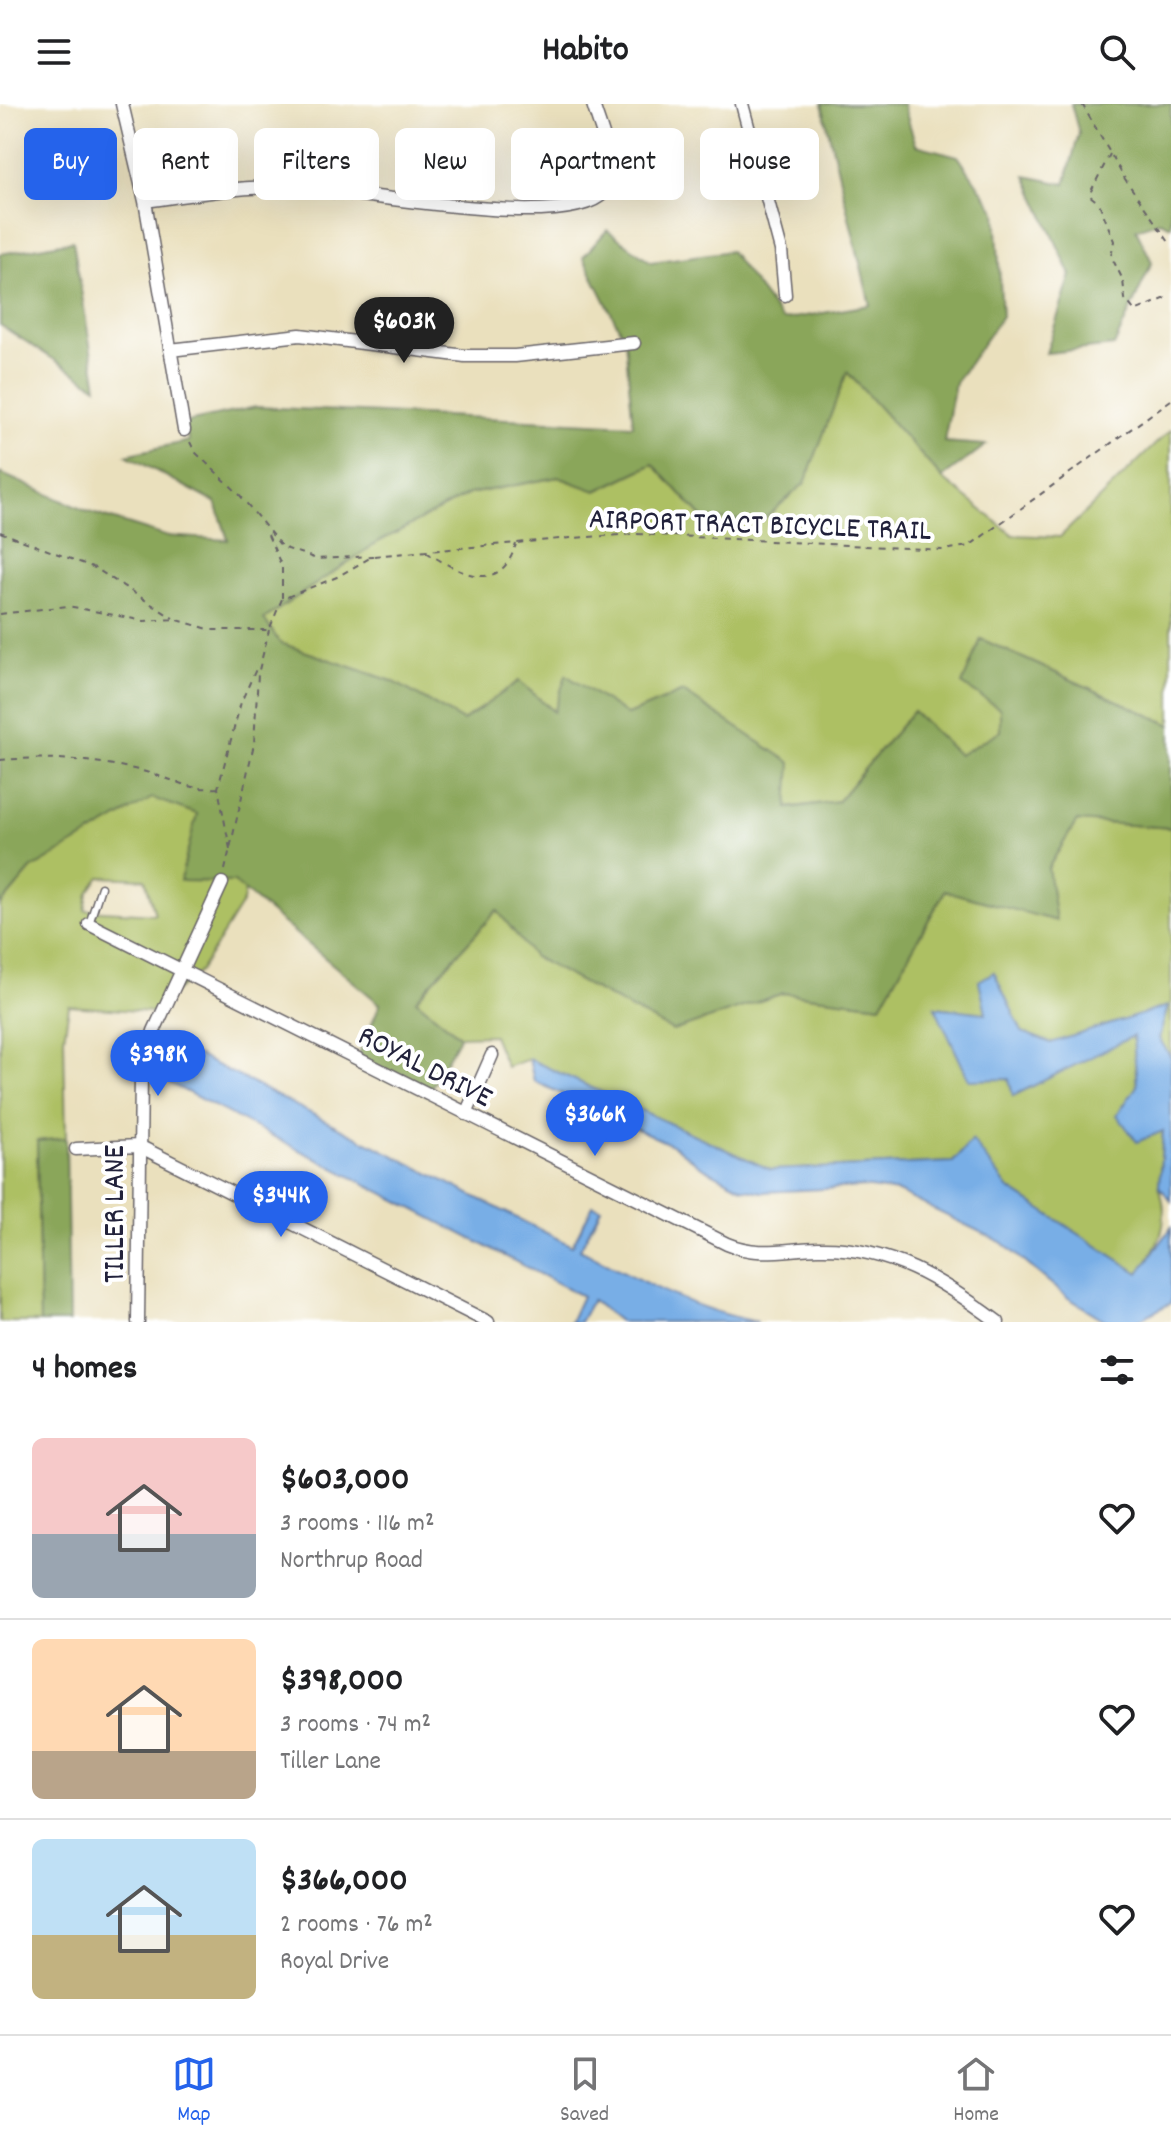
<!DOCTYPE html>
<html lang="en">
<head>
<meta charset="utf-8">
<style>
	:root { --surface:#fff; --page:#f2f2f2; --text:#202124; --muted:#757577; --line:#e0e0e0; --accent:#2563eb }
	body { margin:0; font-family:Dekko,sans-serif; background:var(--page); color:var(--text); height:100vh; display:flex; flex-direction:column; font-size:30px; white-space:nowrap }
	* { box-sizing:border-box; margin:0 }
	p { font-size:26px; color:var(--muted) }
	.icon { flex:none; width:44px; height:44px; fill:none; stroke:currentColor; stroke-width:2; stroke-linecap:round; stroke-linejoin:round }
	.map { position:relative; height:1218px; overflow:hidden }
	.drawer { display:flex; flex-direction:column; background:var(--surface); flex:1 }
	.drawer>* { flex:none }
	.guide { position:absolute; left:24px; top:24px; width:1124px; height:72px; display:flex; gap:16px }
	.price { position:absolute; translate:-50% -68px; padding:0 18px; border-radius:28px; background:var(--accent); color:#fff; font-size:26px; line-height:52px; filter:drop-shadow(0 2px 4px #0008) }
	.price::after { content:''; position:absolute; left:50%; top:48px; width:24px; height:18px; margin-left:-12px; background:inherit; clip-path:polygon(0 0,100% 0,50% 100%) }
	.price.selected { background:#222; color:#fff }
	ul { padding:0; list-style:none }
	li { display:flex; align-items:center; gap:24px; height:200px; padding:0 32px }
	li+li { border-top:2px solid var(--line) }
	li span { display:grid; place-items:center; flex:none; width:224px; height:160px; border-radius:12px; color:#555 }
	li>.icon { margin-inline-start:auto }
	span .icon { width:96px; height:96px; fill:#fffc; stroke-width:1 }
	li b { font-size:34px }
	h2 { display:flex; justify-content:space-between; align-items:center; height:96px; padding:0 32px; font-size:34px }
	.pill { padding:0 28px; border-radius:12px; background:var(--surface); box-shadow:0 8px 32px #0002; font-size:28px; line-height:72px }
	.pill.selected { background:var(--accent); color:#fff }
	header { display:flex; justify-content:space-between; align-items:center; height:104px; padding:0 32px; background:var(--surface); font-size:36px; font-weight:700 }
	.dock { display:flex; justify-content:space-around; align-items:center; height:112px; border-top:2px solid var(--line); background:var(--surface); font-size:22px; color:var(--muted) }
	.dock a { display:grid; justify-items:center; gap:4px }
	.dock .selected { color:var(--accent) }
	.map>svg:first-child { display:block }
	.green { fill:#adc064; stroke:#687150; stroke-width:2; fill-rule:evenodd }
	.forest { fill:#8aa65a; stroke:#56644a; stroke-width:2 }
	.water { fill:#78aee6; stroke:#4d6890; stroke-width:2 }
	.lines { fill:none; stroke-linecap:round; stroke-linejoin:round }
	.service-casing { stroke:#686468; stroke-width:9 }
	.minor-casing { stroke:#686468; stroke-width:15 }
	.path { stroke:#686468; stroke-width:2; stroke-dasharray:6 6; stroke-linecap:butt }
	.service { stroke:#fff; stroke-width:6 }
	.minor { stroke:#fff; stroke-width:12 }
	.labels { text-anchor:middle; stroke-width:8; stroke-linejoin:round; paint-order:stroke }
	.street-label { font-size:30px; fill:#22223b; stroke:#fff }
</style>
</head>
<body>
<header><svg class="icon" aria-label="menu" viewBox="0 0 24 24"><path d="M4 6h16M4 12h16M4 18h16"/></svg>Habito<svg class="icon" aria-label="search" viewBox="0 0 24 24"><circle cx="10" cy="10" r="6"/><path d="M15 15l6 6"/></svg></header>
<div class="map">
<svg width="1171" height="1218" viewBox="0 0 1171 1218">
	<rect width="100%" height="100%" fill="#fff"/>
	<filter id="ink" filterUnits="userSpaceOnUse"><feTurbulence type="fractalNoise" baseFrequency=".0125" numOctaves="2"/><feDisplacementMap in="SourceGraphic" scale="16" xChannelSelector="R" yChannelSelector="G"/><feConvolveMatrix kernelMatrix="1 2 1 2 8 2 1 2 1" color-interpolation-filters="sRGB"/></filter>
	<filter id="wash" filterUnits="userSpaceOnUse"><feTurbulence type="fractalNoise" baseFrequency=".006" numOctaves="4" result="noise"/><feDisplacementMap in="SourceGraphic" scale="32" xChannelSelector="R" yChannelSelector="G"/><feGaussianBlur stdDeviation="1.8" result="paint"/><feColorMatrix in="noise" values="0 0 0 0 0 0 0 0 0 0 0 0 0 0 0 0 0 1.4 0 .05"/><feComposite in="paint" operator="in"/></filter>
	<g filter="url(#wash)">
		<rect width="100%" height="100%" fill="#eae0bd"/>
		<!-- green -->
		<path class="green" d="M 847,267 L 942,374 L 1013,431 L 1060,433 L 1171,325 L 1171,621 L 981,535 L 1000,605 L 1000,627 L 959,652 L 913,607 L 838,697 L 787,704 L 627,611 L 555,608 L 519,577 L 463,617 L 392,577 L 280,539 L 264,515 L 378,438 L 469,390 L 558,373 L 597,387 L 653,360 L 704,415 L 805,379 Z
			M 282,584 L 243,798 L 200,867 L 151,908 L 69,902 L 64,934 L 66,1034 L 37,1037 L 40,1218 L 0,1218 L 0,802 L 31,765 L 125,710 ZM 100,773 L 145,775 L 155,810 L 85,806 L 88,789 Z
			M 1077,717 L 1171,724 L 1171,954 L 1159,934 L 1168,902 L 1051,939 L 1022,928 L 994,869 L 987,910 L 936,903 L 1010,975 L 1013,992 L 1133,931 L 1137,982 L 1163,1026 L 1159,1082 C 1171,1117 1161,1139 1139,1169 L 1008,1084 L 972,1037 L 953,1058 L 771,1066 L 529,955 L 506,963 L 493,931 L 460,932 L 416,896 L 497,806 L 534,853 L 673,927 L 783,889 L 881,901 L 945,786 L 1055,816 L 1048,764 Z"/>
		<!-- forest -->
		<path class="forest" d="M 822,0 L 903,0 L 916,41 L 958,52 L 996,107 L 1002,212 L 955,279 L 944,338 L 986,341 L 942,374 L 847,268 L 805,379 L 762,417 L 704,415 L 653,360 L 596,387 L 558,373 L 469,390 L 378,438 L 264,515 L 280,539 L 392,577 L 463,617 L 519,577 L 554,608 L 566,571 L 627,611 L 683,588 L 791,659 L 788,704 L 838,697 L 913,607 L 959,651 L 1000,627 L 1000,605 L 962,580 L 981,535 L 1171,621 L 1171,724 L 1077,717 L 1048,764 L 1056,817 L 945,787 L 881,901 L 783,889 L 673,927 L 534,853 L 497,806 L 416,896 L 460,932 L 427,991 L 357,955 L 380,900 L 234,778 L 180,777 L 197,710 L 152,694 L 31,765 L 0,802 L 0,369 L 86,407 L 165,432 L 228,436 L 216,399 L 126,351 L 189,337 L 184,326 L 187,318 L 256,303 L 633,321 L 625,236 L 583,153 L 607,126 L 651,158 L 730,147 L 782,216 L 870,201 Z
			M 1071,0 L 1171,0 L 1171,122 L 1160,117 L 1136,125 L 1152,158 L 1114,242 L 1046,249 L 1071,171 L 1026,72 L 1065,80 L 1079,29 Z
			M 73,137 L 97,283 L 0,221 L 0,150 Z
			M 66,1034 L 69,1218 L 40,1218 L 37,1037 Z"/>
		<!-- water -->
		<path class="water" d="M 994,868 L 1022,928 L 1051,939 L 1168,902 L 1159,934 L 1171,954 L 1171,1097 L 1159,1082 L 1163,1027 L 1137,1038 L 1117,1011 L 1137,982 L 1133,932 L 1013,992 L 1009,975 L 969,976 L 935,903 L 986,909 L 979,877 Z
			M 169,937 L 572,1142 L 593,1101 L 601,1104 L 580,1145 C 639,1176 692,1206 758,1218 L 620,1218 L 592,1196 L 580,1218 L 570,1218 L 582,1192 L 156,972 Z
			M 529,955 L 771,1066 L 953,1058 L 972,1036 L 1008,1084 L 1139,1169 L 1171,1124 L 1171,1199 L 1135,1218 L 1106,1217 L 1067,1193 L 1001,1138 L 898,1088 L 863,1083 L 762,1088 L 742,1084 L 700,1062 L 676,1043 L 534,977 Z"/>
	</g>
	<g filter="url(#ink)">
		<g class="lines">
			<defs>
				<path id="service" d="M 89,820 L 101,783"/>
				<path id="minor" d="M 122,0 L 145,97 L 184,326
					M 742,0 L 781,146 L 785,191
					M 145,97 C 189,91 233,83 278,83 C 340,82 566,132 604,88 C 621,67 599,23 593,0
					M 170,246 L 300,231 L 465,252 L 515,252 L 634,239
					M 89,820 L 727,1140 C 758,1153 785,1145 818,1144 C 889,1142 943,1177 998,1218
					M 466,1010 L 492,951
					M 76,1045 L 139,1042 L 488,1218
					M 138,1218 L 141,971 L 154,927 L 222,779"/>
			</defs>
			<!-- service casing -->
			<use href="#service" class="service-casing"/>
			<!-- minor casing -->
			<use href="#minor" class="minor-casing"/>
			<!-- path -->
			<path class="path" d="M 1082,0 L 1125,75 L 1171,141
				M 1110,50 L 1089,91 L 1099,99 L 1114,137 L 1111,152 L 1123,176 L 1125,195 L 1135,207 L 1171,192
				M 190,338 L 195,348 L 239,390 L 282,443 L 317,455 L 373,452
				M 0,428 L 95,464 L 173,514
				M 268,431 L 282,463 L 282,494
				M 426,448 C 460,469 500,493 516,440
				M 0,510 L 68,502 L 144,517 L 174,515 L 212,526 L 269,526 L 282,495 L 337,473 L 373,452 L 571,434 L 637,430 L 943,446 L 969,442 L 1171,296
				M 0,656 C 51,652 110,656 159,672 C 185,680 190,686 218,684
				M 230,745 L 218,684 L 241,598 L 257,563
				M 225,766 L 254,640 L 258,570 L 269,526"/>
			<!-- service -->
			<use href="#service" class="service"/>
			<!-- minor -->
			<use href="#minor" class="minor"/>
		</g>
	</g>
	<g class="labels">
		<!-- street labels -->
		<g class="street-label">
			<text transform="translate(760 419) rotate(2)" y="10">AIRPORT TRACT BICYCLE TRAIL</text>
			<text transform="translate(426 961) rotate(27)" y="10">ROYAL DRIVE</text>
			<text transform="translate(113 1110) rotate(-90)" y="10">TILLER LANE</text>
		</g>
	</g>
</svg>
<b class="price selected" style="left:404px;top:261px">$603K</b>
<b class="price" style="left:158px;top:994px">$398K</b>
<b class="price" style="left:595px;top:1054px">$366K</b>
<b class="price" style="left:281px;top:1135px">$344K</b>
<div class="guide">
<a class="pill selected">Buy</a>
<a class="pill">Rent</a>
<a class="pill">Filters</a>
<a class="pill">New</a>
<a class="pill">Apartment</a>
<a class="pill">House</a>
</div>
</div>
<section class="drawer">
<h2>4 homes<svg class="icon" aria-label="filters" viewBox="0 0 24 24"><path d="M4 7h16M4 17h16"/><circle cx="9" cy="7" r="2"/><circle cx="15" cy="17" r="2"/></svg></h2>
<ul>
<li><span style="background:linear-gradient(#f6c9c9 60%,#9aa5b1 0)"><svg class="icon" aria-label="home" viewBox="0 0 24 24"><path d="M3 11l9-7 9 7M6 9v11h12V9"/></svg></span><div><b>$603,000</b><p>3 rooms · 116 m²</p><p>Northrup Road</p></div><svg class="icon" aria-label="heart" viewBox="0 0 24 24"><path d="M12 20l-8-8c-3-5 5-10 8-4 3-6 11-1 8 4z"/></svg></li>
<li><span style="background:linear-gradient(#ffd9b3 70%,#b9a48a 0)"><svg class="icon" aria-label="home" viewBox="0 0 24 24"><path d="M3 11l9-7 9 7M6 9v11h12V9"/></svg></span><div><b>$398,000</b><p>3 rooms · 74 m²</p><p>Tiller Lane</p></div><svg class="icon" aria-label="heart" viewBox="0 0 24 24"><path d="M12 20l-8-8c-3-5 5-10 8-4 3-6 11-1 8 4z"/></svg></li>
<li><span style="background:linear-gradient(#bfe0f5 60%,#c2b280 0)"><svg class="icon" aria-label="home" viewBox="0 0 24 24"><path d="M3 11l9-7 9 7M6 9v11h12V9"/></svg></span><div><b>$366,000</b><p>2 rooms · 76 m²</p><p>Royal Drive</p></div><svg class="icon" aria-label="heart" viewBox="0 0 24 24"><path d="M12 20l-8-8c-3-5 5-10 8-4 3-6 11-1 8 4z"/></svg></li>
</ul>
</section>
<nav class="dock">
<a class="selected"><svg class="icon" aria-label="map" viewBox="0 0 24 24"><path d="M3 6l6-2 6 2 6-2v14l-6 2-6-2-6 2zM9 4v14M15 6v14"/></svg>Map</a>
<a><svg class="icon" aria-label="saved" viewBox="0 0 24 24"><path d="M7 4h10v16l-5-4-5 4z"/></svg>Saved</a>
<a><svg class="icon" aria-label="home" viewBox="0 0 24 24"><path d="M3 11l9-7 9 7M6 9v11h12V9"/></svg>Home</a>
</nav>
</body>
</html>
